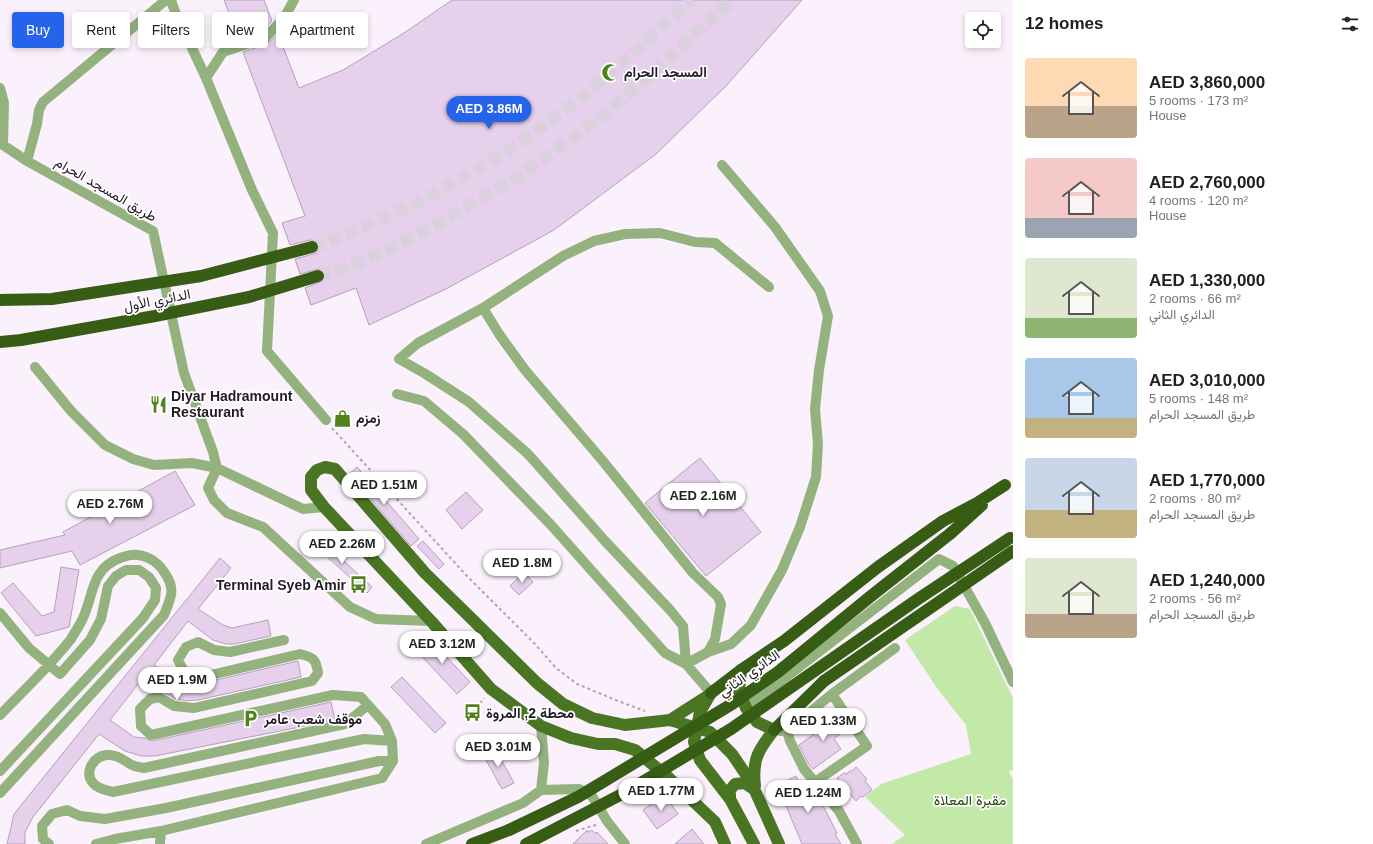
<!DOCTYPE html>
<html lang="en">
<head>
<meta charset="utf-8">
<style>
	:root { --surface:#fff; --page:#f2f2f2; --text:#202124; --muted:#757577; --accent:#2563eb }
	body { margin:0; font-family:Arial,Vazirmatn,sans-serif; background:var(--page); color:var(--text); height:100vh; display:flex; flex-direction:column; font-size:15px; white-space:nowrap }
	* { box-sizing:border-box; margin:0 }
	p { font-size:13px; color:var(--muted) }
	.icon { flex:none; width:22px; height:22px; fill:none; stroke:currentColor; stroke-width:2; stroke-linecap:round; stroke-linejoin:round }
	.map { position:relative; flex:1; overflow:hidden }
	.panel { display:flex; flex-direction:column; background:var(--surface); width:360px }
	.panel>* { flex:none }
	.guide { position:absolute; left:12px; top:12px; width:380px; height:36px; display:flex; gap:8px }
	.controls { position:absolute; left:965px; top:12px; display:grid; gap:8px }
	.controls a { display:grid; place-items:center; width:36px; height:36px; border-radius:4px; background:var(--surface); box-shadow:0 2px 6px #0003; font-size:20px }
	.price { position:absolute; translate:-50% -34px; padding:0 9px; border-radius:14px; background:#fff; color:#222; font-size:13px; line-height:26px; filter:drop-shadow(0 1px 2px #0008) }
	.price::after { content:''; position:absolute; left:50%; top:24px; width:12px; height:9px; margin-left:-6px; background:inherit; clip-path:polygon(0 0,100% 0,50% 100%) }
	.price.current { background:var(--accent); color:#fff }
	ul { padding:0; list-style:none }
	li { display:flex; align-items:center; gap:12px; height:100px; padding:0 12px }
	li span { display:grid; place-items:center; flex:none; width:112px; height:80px; border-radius:4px; color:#555 }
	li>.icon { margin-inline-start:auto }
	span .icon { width:48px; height:48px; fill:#fffc; stroke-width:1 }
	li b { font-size:17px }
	h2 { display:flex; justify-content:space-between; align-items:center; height:48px; padding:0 12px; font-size:17px }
	.pill { padding:0 14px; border-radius:4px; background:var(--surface); box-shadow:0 2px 6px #0003; font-size:14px; line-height:36px }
	.pill.current { background:var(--accent); color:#fff }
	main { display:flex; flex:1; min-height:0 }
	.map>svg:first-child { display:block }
	.green { fill:#c3e9a8 }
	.building { fill:#e6d0eb; stroke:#b5a0ba }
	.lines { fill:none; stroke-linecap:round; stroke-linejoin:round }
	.highway-tunnel { stroke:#dad1dc; stroke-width:12; stroke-dasharray:12 6; stroke-linecap:butt }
	.path { stroke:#aea4af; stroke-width:2; stroke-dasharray:3 3; stroke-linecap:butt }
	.minor { stroke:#93b27e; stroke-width:10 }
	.major { stroke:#4a7522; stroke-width:12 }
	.highway { stroke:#375c14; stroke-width:12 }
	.highway-bridge { stroke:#375c14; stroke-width:12 }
	.labels { text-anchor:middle; stroke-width:3.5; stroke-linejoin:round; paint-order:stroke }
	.poi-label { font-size:14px; font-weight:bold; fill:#221a24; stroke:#fff; text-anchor:start }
	.street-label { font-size:14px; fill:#221a24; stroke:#fff }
	.park-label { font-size:14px; fill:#27440a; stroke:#fff }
</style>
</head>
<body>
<main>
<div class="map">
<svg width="1013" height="844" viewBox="0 0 1013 844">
	<rect width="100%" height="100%" fill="#fbf1fc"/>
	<!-- green -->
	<path class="green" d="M 955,606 L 970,609 L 1013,698 L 1013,770 L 1009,772 L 1013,779 L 1013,844 L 892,844 L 905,835 L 865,797 L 881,784 L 971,754 L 966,725 L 939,691 L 905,640 Z"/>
	<!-- building -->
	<path class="building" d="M 224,0 L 264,0 L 272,21 L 261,32 L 239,40 Z
		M 452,0 L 802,0 L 726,86 L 656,154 L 554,230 L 446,289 L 369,325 L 356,288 L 311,305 L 305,288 L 323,281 L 325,278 L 325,273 L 323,270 L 319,269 L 300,274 L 295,259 L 317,253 L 319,249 L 319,245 L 317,241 L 310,240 L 290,245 L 282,223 L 305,216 L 243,52 L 267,44 L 278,34 L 299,88 L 343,70 L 404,33 Z
		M 700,458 L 761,532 L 706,576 L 645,503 Z
		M 357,467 L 419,539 L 411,546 L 349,474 Z
		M 175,471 L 195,505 L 80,565 L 72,551 L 0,568 L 0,550 L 65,535 L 63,532 Z
		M 466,492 L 483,510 L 462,529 L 446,510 Z
		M 319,538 L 372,587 L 367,593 L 313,544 Z
		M 423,541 L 444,564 L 439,569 L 417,546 Z
		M 220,558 L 231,568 L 198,609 L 223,625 L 232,628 L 268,620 L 271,636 L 234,644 L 226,644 L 213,640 L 188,621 L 154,665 L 182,683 L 194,684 L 199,684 L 298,661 L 301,677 L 198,700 L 186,701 L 174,698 L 142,679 L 110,720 L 134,737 L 145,738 L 152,741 L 331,702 L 335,720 L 155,756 L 141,756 L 125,751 L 99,734 L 33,817 L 25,832 L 25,844 L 7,844 L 14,814 Z
		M 61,567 L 79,570 L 69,627 L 36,636 L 1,593 L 13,583 L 42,616 L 54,612 Z
		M 524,572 L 533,582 L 519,595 L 510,586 Z
		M 427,636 L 470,682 L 457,694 L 414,648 Z
		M 402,677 L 446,723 L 435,733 L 391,687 Z
		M 833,713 L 845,730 L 834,739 L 841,749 L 813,769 L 809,765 L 799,745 L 817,732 L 814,727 Z
		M 494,748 L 499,763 L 502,761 L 514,783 L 502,789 L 481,751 Z
		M 856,767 L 867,779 L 865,781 L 872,790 L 863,797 L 861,796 L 856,801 L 837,778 L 844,773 L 846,774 L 850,771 L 852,771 Z
		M 796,776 L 805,794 L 813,790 L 818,796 L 837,833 L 835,834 L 841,844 L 802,844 L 784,801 L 776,786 Z
		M 665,795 L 678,814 L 657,829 L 643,810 Z
		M 692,829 L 704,844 L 675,844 Z
		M 587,830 L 588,832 L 592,830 L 596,834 L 597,832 L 608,844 L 573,844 Z"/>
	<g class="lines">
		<!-- highway-tunnel -->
		<path class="highway-tunnel" d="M 312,247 L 336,239 L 420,202 L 511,149 L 588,93 L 692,0
			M 318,276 L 348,267 L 391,248 L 428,229 L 515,179 L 607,113 L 733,0"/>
		<!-- path -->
		<path class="path" d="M 332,428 L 466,575 L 534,643 L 556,668 L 577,684 L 618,701 L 645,711
			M 473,713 L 484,698
			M 576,831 L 599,824"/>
		<!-- minor -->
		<path class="minor" d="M 171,0 L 175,12 L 206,78 L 252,190 L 273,233 L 267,351 L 326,420
			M 206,78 L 223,52 L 265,38 L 284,18 L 294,0
			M 0,88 L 4,103 L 3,145
			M 0,143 L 27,161 L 153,231 L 184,373 L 213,452 L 217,468
			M 27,161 L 37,124 L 39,110 L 43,102 L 166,0
			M 35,367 L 71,411 L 105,445 L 133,459 L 154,465 L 192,463 L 217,468 L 303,509 L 324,507
			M 397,394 L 424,401 L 463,434 L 551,525 L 665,653 L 686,664 L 708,652 L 715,639 L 721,604 L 718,597 L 693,573 L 602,460 L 525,370 L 499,334 L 483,308
			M 217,468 L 208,488 L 214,500 L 227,513 L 263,527 L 350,607 L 376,619 L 431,621
			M 0,613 L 29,648 L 60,674 L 90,640 L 101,619 L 108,586 L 116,576 L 126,570 L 139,570 L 149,577 L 156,588 L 155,600 L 143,618 L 0,771
			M 708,652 L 731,644 L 751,625 L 782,570 L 800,527 L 816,477 L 818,444 L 815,409 L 819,370 L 828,316 L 820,291 L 775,227 L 722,165
			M 711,693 L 686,664 L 683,626 L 671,611 L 605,541 L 528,454 L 469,402 L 424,373 L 399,359 L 418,343 L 483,308 L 563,256 L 594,241 L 625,234 L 660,233 L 695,242 L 715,243 L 769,287
			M 832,694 L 895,648
			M 368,705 L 345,724 L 144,768 C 140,767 136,767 132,765 C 123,760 117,754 106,755 C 93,757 84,772 93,783 C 98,789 106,790 113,792 L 364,739 L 392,741
			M 746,708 L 939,559 L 953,566 L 985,623 L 1013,682
			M 0,715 C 24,690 50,666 71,639 C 75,632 80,625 83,618 C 94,594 91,569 120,558 C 126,556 131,554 138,555 C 151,557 159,563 166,575 C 176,590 170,600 164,615 L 0,793
			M 780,731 L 787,731 L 790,741 L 804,769 L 839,811 L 857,844
			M 787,731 L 832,694 L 867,746 L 815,782
			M 541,790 L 579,789 L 592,796 L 607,821 L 625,844
			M 49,844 L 43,839 L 42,826 L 52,814 L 67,810 L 80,816 L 105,819 L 166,808 L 379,761 L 393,761
			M 96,844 L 115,839 L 161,831 L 382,778 L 393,761 L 392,741 L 385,724 L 361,697 L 333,695 L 151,735 L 141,726 L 140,709 L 150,699 L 159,697 L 174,706 L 194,708 L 312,681 L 318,673 C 316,659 313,657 300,654 L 198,678 L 185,673 L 178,660 L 186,647 L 198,642 L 214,650 L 230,652 L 284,640
			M 160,844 L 161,831
			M 426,844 L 523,803 L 541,790 L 544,763 L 541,726"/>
		<!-- major -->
		<path class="major" d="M 741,670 L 739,691 L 746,708 L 757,722 L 774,730 C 758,750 752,760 755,786
			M 711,693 L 700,712 L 694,742 L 700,760 L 730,799 L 754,844
			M 670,720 L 709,695
			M 730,799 L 730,790 L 735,784 L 745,783 L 755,790
			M 725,844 L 715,822 L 669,778 L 635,750 L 615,744 L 598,744 L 571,738 L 541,726 L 491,689 L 431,621 L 324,507 L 311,490 L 311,477 L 317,470 L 325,467 L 335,469 L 425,573 L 537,683 L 563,704 L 592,718 L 625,725 L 670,720 L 710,732 L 732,754 L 751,782 L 779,844"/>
		<!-- highway -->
		<path class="highway" d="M 951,533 L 982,505
			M 711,693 L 741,670 L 784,641 L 878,567 L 943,521 L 977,503 L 1005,485
			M 774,730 L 824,681
			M 472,844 L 509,830"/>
		<!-- highway-bridge -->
		<path class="highway-bridge" d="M 0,300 L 52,299 L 201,276 L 312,247
			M 0,342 L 21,340 L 155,316 L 249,297 L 318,276
			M 824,681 L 1013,551
			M 509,830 L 578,797 L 732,704 L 778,672 L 871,596 L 951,533
			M 526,844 L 624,793 L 731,729 L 918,599 L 1010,538"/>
	</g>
	<!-- icons -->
	<defs>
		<symbol id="mosque-bare" viewBox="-9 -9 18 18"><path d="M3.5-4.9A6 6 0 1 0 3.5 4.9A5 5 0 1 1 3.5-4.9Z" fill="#50841a" stroke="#fff" stroke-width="2.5" paint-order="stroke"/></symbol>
		<symbol id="restaurant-bare" viewBox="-9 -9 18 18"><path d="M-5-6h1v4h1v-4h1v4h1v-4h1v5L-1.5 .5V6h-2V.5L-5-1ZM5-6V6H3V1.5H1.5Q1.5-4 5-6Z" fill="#50841a" stroke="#fff" stroke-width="2.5" paint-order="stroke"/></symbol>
		<symbol id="shop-bare" viewBox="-9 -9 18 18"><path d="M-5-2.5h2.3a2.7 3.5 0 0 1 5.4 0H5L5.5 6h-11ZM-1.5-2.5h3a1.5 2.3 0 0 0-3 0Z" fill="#50841a" stroke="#fff" stroke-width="2.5" paint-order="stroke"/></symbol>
		<symbol id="bus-bare" viewBox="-9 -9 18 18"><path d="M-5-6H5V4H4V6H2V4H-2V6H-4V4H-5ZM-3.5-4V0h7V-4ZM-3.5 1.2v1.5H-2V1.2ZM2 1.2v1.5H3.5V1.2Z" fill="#50841a" stroke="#fff" stroke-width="2.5" paint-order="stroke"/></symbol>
		<symbol id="parking-bare" viewBox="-9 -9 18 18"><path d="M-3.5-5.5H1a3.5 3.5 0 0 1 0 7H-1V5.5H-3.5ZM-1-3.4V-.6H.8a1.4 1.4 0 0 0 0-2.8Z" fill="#50841a" stroke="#fff" stroke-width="2.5" paint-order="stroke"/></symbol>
	</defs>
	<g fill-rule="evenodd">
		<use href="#mosque-bare" x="598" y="60" width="25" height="25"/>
		<use href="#restaurant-bare" x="146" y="392" width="25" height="25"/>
		<use href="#shop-bare" x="330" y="406" width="25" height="25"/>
		<use href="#bus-bare" x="346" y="572" width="25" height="25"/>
		<use href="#bus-bare" x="460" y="700" width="25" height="25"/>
		<use href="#parking-bare" x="238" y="706" width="25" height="25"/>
	</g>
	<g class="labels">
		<!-- poi labels -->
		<g class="poi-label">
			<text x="624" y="77">المسجد الحرام</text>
			<text x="171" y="401">Diyar Hadramount<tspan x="171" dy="16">Restaurant</tspan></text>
			<text x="356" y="423">زمزم</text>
			<text x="346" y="590" text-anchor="end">Terminal Syeb Amir</text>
			<text x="486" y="718">محطة 2, المروة</text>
			<text x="264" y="724">موقف شعب عامر</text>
		</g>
		<!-- street labels -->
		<g class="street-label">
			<text transform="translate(106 189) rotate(30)" y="5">طريق المسجد الحرام</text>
			<text transform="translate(157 300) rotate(-11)" y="5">الدائري الأول</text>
			<text transform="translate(749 673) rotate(-35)" y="5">الدائري الثاني</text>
		</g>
		<!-- park labels -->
		<g class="park-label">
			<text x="970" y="805">مقبرة المعلاة</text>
		</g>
	</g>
</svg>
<div class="controls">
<a><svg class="icon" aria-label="locate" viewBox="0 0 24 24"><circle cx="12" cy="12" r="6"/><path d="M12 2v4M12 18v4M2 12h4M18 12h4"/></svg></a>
</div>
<b class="price current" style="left:489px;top:130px">AED 3.86M</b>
<b class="price" style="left:384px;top:506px">AED 1.51M</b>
<b class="price" style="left:703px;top:517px">AED 2.16M</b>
<b class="price" style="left:110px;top:525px">AED 2.76M</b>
<b class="price" style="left:342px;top:565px">AED 2.26M</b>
<b class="price" style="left:522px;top:584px">AED 1.8M</b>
<b class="price" style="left:442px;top:665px">AED 3.12M</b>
<b class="price" style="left:177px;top:701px">AED 1.9M</b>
<b class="price" style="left:823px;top:742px">AED 1.33M</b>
<b class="price" style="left:498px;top:768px">AED 3.01M</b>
<b class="price" style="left:661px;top:812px">AED 1.77M</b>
<b class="price" style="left:808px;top:814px">AED 1.24M</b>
<div class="guide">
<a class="pill current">Buy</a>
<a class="pill">Rent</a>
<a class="pill">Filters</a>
<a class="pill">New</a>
<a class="pill">Apartment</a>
</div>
</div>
<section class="panel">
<h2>12 homes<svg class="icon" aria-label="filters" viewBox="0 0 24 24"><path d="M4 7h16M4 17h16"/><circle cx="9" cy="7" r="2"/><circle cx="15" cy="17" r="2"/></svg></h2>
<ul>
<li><span style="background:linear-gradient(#ffd9b3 60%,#b9a48a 0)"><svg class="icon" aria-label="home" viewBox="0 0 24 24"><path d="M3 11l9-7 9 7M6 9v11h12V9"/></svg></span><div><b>AED 3,860,000</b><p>5 rooms · 173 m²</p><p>House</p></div></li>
<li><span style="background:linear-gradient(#f6c9c9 75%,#9aa5b1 0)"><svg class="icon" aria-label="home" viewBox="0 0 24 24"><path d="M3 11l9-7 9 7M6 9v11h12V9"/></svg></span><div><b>AED 2,760,000</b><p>4 rooms · 120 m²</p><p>House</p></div></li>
<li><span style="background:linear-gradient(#dfe7d0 75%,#8fb573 0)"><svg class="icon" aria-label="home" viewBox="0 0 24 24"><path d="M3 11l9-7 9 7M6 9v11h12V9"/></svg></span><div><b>AED 1,330,000</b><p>2 rooms · 66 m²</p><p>الدائري الثاني</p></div></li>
<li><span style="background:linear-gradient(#a9c7e8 75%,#c2b280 0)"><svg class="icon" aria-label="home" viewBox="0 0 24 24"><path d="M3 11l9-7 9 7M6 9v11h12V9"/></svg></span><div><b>AED 3,010,000</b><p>5 rooms · 148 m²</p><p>طريق المسجد الحرام</p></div></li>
<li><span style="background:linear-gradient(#c9d6e8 65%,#c2b280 0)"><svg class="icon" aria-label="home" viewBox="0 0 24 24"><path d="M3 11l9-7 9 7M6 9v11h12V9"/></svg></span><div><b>AED 1,770,000</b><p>2 rooms · 80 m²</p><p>طريق المسجد الحرام</p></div></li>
<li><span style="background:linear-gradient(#dfe7d0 70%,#b9a48a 0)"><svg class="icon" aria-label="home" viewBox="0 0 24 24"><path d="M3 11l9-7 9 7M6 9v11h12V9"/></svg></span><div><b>AED 1,240,000</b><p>2 rooms · 56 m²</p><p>طريق المسجد الحرام</p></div></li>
</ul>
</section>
</main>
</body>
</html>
